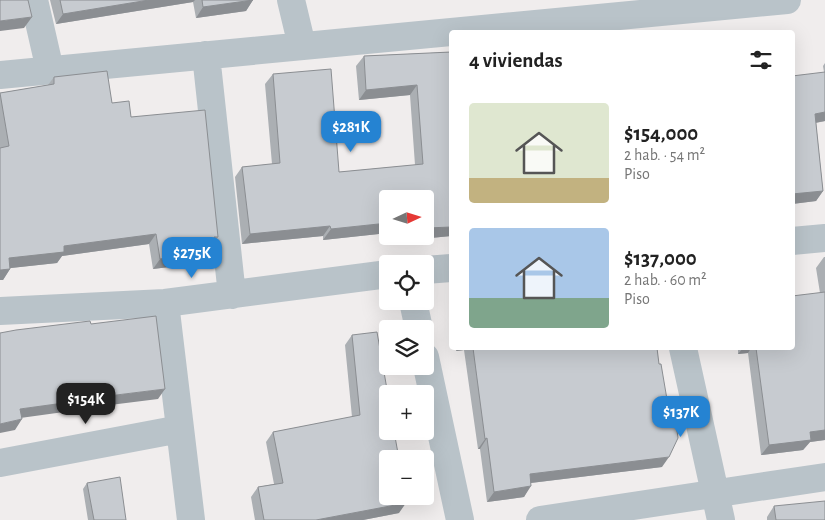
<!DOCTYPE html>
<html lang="es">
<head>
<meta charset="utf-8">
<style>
	:root { --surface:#fff; --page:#f6f6f6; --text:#222; --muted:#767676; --accent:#2583d2 }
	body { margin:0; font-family:"Alegreya Sans",sans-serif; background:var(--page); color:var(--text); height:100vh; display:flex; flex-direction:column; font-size:19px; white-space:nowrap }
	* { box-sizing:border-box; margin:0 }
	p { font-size:16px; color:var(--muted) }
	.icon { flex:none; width:28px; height:28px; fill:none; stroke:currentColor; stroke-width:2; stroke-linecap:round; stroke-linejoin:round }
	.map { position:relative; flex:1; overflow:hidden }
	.side { position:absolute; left:449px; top:30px; width:346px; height:320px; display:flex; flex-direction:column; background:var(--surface); border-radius:5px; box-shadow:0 5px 20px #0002 }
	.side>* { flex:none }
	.needle { width:32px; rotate:86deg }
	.fabs { position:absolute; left:379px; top:190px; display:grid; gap:10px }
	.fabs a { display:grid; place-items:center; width:55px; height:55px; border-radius:5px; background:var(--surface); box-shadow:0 5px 20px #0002; font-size:25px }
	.price { position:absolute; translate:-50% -42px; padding:0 11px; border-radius:10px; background:var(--accent); color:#fff; font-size:16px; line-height:32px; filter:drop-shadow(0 1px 2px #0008) }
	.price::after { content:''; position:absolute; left:50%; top:30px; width:15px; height:11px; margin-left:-8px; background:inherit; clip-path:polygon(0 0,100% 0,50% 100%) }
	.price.current { background:#222; color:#fff }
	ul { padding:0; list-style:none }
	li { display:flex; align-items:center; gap:15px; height:125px; padding:0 20px }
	li span { display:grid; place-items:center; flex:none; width:140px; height:100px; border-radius:5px; color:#555 }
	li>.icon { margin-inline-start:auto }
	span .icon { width:60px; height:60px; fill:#fffc; stroke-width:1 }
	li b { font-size:21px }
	h2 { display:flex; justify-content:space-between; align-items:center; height:60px; padding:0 20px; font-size:21px }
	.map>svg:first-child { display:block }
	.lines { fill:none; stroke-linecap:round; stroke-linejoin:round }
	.minor { stroke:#b9c3c9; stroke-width:28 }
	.wall { fill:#abafb3 }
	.shaded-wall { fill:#8b8e92 }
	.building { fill:#c7cbd0; stroke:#8b8e92 }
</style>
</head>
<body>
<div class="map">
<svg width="825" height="520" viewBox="0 0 825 520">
	<rect width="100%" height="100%" fill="#f0eded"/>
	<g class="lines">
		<!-- minor -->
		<path class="minor" d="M 34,0 L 50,70
			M 291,0 L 302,46
			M 206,55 L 232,295
			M 0,75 L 787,0
			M 792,241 L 825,238
			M 425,270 L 451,268
			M 413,301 L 419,329
			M 165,303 L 191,520
			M 0,311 L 165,303 L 388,274
			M 683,348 L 721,520
			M 425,357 L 460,520
			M 0,463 L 180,429
			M 540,520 L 825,477"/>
	</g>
	<!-- wall -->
	<path class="wall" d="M 50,0 L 253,0 L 246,11 L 196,18 L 193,2 L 56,24 Z
		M 451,52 L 451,236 L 420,239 L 420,236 L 425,236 L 425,199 L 388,199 L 388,233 L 323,240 L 323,236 L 242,244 L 235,177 L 242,167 L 272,164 L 265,84 L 273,74 L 339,172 L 415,165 L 410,95 L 359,100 L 356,66 L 364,56 Z
		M 825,63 L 825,121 L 816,123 L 823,191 L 816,201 L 792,204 L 824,72 L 823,66 Z
		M 54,77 L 112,103 L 131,117 L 218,237 L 215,242 L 216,251 L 209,262 L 153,269 L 149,244 L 62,256 L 57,263 L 10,268 L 10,269 L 3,280 L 0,145 L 0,93 L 48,85 Z
		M 824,257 L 825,257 L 825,440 L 810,442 L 803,450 L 761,455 L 748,353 L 738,354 L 738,348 L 792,348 L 820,293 L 816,268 Z
		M 352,335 L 399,513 L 363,520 L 255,520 L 251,497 L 258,487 L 274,484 L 266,442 L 273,432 L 352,417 L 345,345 Z
		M 456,348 L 657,348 L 662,467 L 531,483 L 524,497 L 487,502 L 480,449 L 478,449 L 464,350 L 456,351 Z
		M 87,483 L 126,520 L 88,520 L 83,489 Z
		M 774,506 L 825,520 L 767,520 L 767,517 Z"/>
	<!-- shaded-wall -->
	<path class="shaded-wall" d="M 149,0 L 195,0 L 193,2 L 56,24 L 63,14 Z
		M 253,0 L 246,11 L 196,18 L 203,7 Z
		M 32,17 L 24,28 L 0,31 L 0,21 Z
		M 417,85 L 410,95 L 359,100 L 366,90 Z
		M 825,112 L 825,121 L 808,124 L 815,114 Z
		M 823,191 L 816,201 L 792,204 L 792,194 Z
		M 388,223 L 388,233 L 323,240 L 331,229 Z
		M 330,226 L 323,236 L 242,244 L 250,234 Z
		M 451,227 L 451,236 L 420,239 L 422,236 L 425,236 L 425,231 L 427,228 Z
		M 156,234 L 149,244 L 62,256 L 57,263 L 2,269 L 9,258 L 64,246 Z
		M 396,236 L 415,236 L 395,238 Z
		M 216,251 L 209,262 L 153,269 L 160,259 Z
		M 10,269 L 3,280 L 0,280 L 0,270 Z
		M 459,348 L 466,348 L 464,350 L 456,351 Z
		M 743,348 L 751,348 L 748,353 L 738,354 Z
		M 165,389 L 158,399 L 94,407 L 93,408 L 13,419 L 20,409 L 100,397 Z
		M 22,419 L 15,430 L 0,433 L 0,424 Z
		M 825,430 L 825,440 L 810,442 L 803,450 L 761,455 L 769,445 L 810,432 Z
		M 487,438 L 480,449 L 478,449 L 485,439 Z
		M 669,457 L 662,467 L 522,484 L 530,474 Z
		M 531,486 L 524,497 L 487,502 L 494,492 Z
		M 406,503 L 399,513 L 363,520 L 316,520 Z"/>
	<!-- building -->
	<path class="building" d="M 0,0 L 28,0 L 32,17 L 0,21 Z
		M 60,0 L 149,0 L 63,14 Z
		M 202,0 L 253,0 L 203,7 Z
		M 451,52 L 451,227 L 427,228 L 427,225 L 425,226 L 425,199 L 388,199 L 388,223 L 331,229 L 330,226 L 250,234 L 242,167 L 280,163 L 273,74 L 331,69 L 339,172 L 423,164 L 417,85 L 366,90 L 364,56 Z
		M 107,71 L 112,103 L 129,101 L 131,117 L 205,110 L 218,237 L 214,237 L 216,251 L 160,259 L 156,234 L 64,246 L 64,252 L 9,258 L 10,269 L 0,270 L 0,148 L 9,146 L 0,93 L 54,84 L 54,77 Z
		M 825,72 L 825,112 L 815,114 L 823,191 L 792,194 L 792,76 Z
		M 825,292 L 825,430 L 810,432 L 811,440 L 769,445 L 756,348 L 792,348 L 792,296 Z
		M 156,316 L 165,389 L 100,397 L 100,398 L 20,409 L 22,419 L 0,424 L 0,333 L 16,330 L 90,321 L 91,324 Z
		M 377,332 L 388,395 L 388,431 L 394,431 L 399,459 L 388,459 L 388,496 L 405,496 L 406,503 L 316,520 L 264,520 L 258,487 L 283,483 L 273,432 L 360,415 L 352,335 Z
		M 473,348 L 657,348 L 659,364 L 661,364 L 670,417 L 675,416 L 678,438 L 669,457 L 530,474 L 531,486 L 494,492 L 487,438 L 485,439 Z
		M 120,477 L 126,520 L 94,520 L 87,483 Z
		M 825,501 L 825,520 L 776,520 L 774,506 Z"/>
</svg>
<div class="fabs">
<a><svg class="needle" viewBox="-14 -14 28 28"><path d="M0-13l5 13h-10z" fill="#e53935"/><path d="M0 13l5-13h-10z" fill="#767676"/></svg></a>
<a><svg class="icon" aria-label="locate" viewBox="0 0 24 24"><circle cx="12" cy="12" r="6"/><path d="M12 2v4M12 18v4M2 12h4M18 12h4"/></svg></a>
<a><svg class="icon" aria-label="layers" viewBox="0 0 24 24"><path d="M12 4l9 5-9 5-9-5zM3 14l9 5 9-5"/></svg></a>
<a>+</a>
<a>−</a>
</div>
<b class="price" style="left:351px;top:153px">$281K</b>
<b class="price" style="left:192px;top:279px">$275K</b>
<b class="price current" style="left:86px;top:425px">$154K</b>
<b class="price" style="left:681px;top:438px">$137K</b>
<section class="side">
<h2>4 viviendas<svg class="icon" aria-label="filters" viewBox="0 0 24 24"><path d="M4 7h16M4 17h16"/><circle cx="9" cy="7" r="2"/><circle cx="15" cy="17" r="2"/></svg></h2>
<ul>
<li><span style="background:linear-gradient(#dfe7d0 75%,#c2b280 0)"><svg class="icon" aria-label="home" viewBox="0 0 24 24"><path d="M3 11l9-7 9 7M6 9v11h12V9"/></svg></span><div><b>$154,000</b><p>2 hab. · 54 m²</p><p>Piso</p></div></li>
<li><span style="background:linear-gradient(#a9c7e8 70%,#7fa58c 0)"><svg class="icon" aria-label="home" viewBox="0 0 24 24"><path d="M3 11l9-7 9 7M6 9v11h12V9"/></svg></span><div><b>$137,000</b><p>2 hab. · 60 m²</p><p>Piso</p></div></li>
</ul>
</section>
</div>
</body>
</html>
